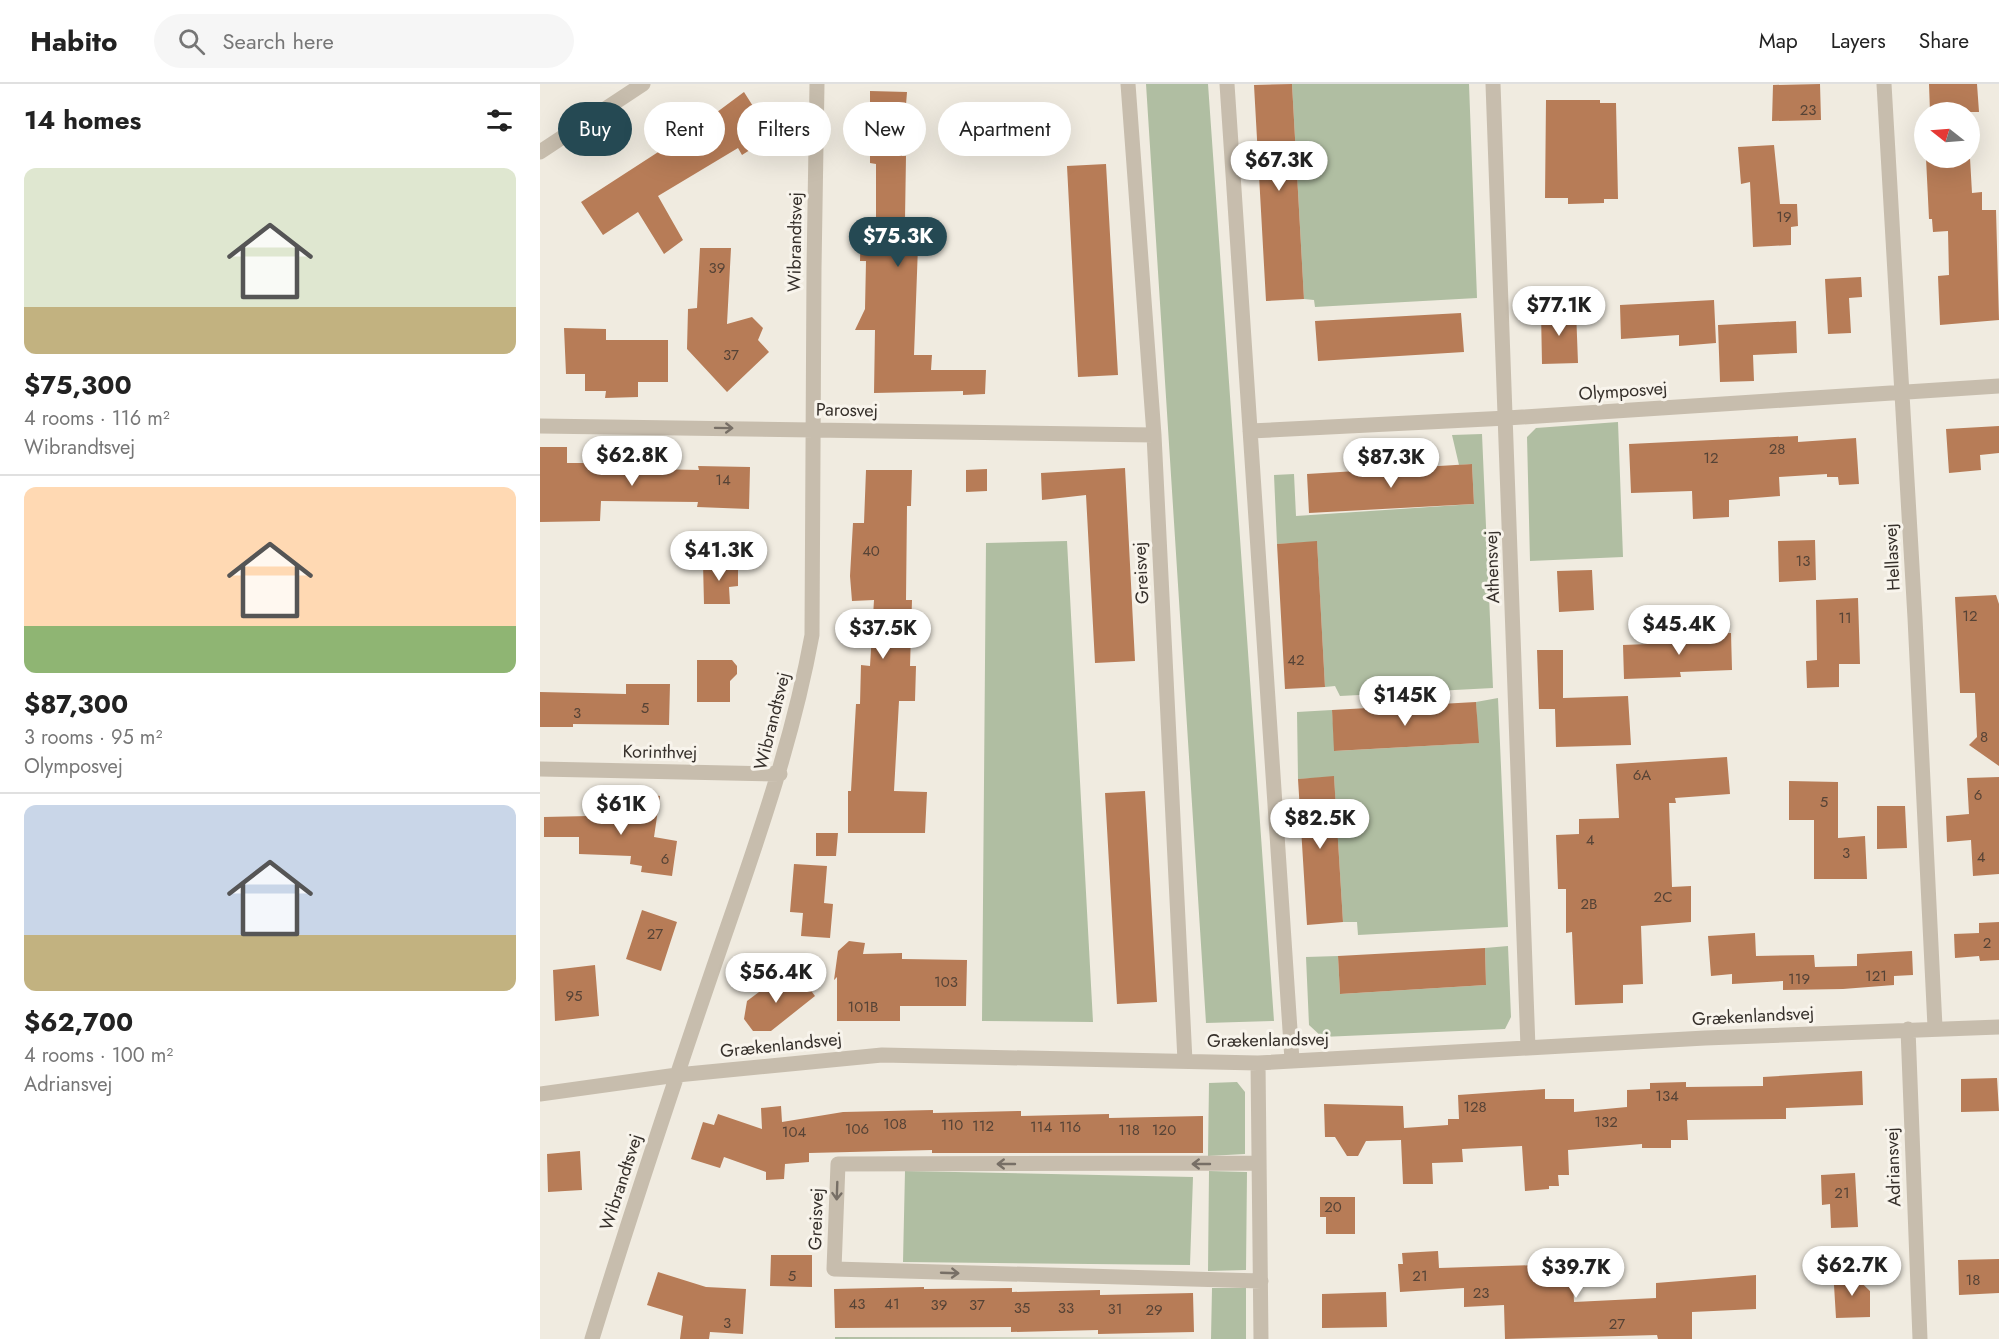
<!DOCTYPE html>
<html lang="en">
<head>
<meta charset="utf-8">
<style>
	:root { --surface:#fff; --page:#f6f6f6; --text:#222; --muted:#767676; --line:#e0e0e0; --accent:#254953 }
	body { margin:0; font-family:Jost,sans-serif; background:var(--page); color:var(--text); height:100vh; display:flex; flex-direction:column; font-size:22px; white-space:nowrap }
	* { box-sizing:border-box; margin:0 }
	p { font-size:20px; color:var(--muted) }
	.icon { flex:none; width:33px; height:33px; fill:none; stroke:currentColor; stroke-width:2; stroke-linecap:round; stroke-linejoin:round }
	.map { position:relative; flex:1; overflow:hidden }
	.sheet { display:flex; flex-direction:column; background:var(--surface); width:540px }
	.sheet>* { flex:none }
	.guide { position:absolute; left:18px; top:18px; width:570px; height:54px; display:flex; gap:12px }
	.needle { width:39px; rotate:287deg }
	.buttons { position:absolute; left:1374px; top:18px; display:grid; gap:12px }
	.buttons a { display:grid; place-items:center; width:66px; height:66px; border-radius:50%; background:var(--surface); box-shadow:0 6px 24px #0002; font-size:30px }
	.price { position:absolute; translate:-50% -51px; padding:0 14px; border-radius:21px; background:#fff; color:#222; font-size:20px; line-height:39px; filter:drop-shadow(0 2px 3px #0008) }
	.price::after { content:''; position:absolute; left:50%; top:36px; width:18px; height:14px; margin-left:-9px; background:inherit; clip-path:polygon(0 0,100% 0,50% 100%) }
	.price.active { background:var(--accent); color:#fff }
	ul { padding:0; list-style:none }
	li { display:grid; align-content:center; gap:12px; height:318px; padding:0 24px }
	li+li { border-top:2px solid var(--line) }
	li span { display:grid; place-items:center; height:186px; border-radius:12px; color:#555 }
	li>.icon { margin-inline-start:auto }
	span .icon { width:108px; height:108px; fill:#fffc; stroke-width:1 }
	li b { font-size:26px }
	h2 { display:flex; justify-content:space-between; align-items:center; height:72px; padding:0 24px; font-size:26px }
	.tag { padding:0 21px; border-radius:27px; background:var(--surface); box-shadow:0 6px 24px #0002; font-size:21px; line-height:54px }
	.tag.active { background:var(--accent); color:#fff }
	header { display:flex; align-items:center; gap:36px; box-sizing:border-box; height:84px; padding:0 30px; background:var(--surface); border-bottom:2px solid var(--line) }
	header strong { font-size:28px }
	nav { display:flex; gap:33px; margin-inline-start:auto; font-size:21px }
	.search { width:420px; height:54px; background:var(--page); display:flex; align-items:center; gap:15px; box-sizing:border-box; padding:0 21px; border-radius:33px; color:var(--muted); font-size:22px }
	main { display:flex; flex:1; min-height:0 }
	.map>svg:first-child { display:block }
	.green { fill:#b0bea2 }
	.building { fill:#b77c57 }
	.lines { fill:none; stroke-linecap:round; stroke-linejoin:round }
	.minor { stroke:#c7bdad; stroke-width:15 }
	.tertiary { stroke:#c7bdad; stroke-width:15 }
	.oneway { stroke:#776f66 }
	.labels { text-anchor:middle; stroke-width:6; stroke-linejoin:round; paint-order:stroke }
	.number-label { font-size:15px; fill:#564336 }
	.street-label { font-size:18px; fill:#36302b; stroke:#f8f4ec }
</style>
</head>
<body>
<header>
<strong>Habito</strong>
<div class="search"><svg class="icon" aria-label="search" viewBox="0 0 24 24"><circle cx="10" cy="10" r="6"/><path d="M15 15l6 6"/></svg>Search here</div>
<nav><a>Map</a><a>Layers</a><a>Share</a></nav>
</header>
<main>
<section class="sheet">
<h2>14 homes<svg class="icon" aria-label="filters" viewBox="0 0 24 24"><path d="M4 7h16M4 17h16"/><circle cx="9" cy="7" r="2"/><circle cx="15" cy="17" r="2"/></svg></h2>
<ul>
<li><span style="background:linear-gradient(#dfe7d0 75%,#c2b280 0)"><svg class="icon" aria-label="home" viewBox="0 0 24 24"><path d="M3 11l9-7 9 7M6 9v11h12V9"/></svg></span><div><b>$75,300</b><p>4 rooms · 116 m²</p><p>Wibrandtsvej</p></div></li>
<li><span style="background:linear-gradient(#ffd9b3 75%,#8fb573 0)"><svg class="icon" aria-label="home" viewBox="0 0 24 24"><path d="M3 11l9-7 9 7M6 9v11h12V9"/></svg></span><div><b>$87,300</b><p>3 rooms · 95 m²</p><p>Olymposvej</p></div></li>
<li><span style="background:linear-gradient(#c9d6e8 70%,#c2b280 0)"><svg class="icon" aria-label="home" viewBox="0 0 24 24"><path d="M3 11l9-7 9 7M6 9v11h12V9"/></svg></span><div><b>$62,700</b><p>4 rooms · 100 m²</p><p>Adriansvej</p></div></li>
</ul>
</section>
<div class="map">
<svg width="1459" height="1255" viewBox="0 0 1459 1255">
	<rect width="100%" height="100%" fill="#f0ebe0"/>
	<!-- green -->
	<path class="green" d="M 606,0 L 668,0 L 734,937 L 666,939 Z
		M 752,0 L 929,0 L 937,214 L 775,223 L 774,216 L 764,215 Z
		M 1078,338 L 1083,473 L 990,477 L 987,353 L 996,344 Z
		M 942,350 L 953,604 L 800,612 L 795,602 L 785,603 L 777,458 L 737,460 L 734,391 L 754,390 L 756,432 L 934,420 L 932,380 L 919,381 L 912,351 Z
		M 527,457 L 553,938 L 442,937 L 446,459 Z
		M 958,614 L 968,843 L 818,851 L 817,838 L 803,838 L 794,693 L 758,695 L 757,628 L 792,626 L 795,667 L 938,659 L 936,618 Z
		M 968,862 L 971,933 L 965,945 L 782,953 L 769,941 L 766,873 L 798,872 L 800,910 L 946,901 L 945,864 Z
		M 697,998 L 705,1008 L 705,1070 L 668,1072 L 669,999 Z
		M 365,1087 L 653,1093 L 650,1181 L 363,1178 Z
		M 669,1087 L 707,1088 L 706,1186 L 668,1187 Z
		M 672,1204 L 706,1204 L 706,1255 L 671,1255 Z
		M 295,1253 L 657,1254 L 295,1255 Z"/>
	<!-- building -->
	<path class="building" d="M 752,0 L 764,215 L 726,217 L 714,1 Z
		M 1280,0 L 1281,36 L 1232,37 L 1233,1 Z
		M 1389,0 L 1437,0 L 1439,28 L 1390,28 Z
		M 330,7 L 367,8 L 362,72 L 366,72 L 365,135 L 379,135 L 374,271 L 392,271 L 391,286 L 446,286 L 445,310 L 423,311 L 423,307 L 334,309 L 335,246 L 315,246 L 325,225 L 326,177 L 320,177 L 321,135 L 336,135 L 336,80 L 330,79 Z
		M 204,8 L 232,52 L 202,71 L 198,64 L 118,112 L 143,156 L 124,170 L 98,128 L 63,151 L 41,118 L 146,50 L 136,35 L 156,23 L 165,37 Z
		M 1006,16 L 1060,16 L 1060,19 L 1076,19 L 1078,115 L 1064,115 L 1064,119 L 1028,120 L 1028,114 L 1005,114 Z
		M 1234,61 L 1240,120 L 1257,120 L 1258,142 L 1251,143 L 1251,161 L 1213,163 L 1210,98 L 1201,100 L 1198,63 Z
		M 1386,74 L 1430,74 L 1432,109 L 1442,108 L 1442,126 L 1456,126 L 1459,236 L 1400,241 L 1398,192 L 1409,191 L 1408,147 L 1393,148 L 1392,135 L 1389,135 Z
		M 566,80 L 578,291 L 538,293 L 527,82 Z
		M 160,164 L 191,164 L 187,240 L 212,233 L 223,244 L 218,256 L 229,268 L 187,308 L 147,265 L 148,225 L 157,224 Z
		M 1321,193 L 1322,213 L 1309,214 L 1311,249 L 1288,250 L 1285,195 Z
		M 1174,216 L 1176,259 L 1139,262 L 1139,251 L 1081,255 L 1080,221 Z
		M 1036,226 L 1038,279 L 1002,280 L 1001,228 Z
		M 921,229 L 924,268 L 778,277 L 775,237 Z
		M 1256,237 L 1257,269 L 1213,271 L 1214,297 L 1180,298 L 1178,241 Z
		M 24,244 L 66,245 L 66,256 L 128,256 L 128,298 L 98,298 L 98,313 L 65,314 L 66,307 L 45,307 L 45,290 L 26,290 Z
		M 1459,342 L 1459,369 L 1440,371 L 1441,386 L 1409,389 L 1406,345 Z
		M 1258,352 L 1258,358 L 1316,354 L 1319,400 L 1299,401 L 1298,393 L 1287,393 L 1287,390 L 1239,393 L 1240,412 L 1189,416 L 1189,433 L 1153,435 L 1152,407 L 1091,409 L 1089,360 Z
		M 0,363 L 27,363 L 27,379 L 61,379 L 61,384 L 159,386 L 158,382 L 210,383 L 209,425 L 157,423 L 158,418 L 61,417 L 60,437 L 0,438 Z
		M 932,380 L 934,420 L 769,429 L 767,390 Z
		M 585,384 L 595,577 L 555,579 L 546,411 L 502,416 L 501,389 Z
		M 447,385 L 447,407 L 426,408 L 426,386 Z
		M 326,386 L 372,386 L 371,422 L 367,422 L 366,516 L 372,516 L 370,582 L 376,582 L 375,617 L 359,617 L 354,707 L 387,708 L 385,749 L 308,749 L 308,707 L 311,707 L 316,620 L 320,620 L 321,581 L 330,582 L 334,516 L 312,517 L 310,492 L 313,439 L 324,439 Z
		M 1275,456 L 1276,496 L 1239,498 L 1238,457 Z
		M 777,457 L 785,603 L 745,605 L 737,460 Z
		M 163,479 L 198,480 L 198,502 L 189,503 L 190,520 L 164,520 Z
		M 1052,486 L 1054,526 L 1019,528 L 1017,487 Z
		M 1456,511 L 1459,520 L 1459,682 L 1429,661 L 1437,653 L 1435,609 L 1420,609 L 1415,513 Z
		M 1318,514 L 1320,580 L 1299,580 L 1299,603 L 1267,604 L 1266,577 L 1277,576 L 1276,516 Z
		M 1191,549 L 1192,586 L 1140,588 L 1141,593 L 1084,595 L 1083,561 L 1131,559 L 1131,551 Z
		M 997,566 L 1023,566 L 1023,614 L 1088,612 L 1091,661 L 1016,663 L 1015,625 L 999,625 Z
		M 157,576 L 192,576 L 197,582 L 197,590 L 190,597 L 190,618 L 157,618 Z
		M 86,600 L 130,600 L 129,641 L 33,640 L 33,643 L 0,643 L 0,608 L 86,610 Z
		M 936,618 L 939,659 L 794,667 L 792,626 Z
		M 1187,673 L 1190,710 L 1135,714 L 1136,719 L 1129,719 L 1132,803 L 1151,802 L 1151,838 L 1101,842 L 1103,900 L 1083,901 L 1083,919 L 1035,921 L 1032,848 L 1026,849 L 1026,805 L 1018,805 L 1016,751 L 1039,750 L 1039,735 L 1079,734 L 1076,680 Z
		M 794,692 L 803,838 L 767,841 L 758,695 Z
		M 1459,693 L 1459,790 L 1433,792 L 1431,756 L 1407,758 L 1406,732 L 1429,730 L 1427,694 Z
		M 1249,697 L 1298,698 L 1298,754 L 1325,752 L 1327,795 L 1274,795 L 1274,736 L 1249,736 Z
		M 605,707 L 617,918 L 577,920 L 565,709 Z
		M 97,709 L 120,712 L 114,753 L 137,757 L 132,792 L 101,788 L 102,782 L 90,780 L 91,772 L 39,770 L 39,753 L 4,753 L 4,733 L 94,731 Z
		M 1337,722 L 1365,722 L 1367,764 L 1337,765 Z
		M 276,749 L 298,749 L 296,772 L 276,772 Z
		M 254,780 L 287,782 L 284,819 L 293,820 L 290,854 L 261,852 L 263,829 L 250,828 Z
		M 102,826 L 137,838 L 121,887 L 86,875 Z
		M 1459,838 L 1459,876 L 1440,877 L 1439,872 L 1415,874 L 1414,850 L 1439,849 L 1439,839 Z
		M 1215,849 L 1216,872 L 1274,871 L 1275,883 L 1317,882 L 1317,870 L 1372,867 L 1373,891 L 1354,892 L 1354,901 L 1303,905 L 1243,906 L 1243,897 L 1192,900 L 1192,890 L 1171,892 L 1168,852 Z
		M 309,857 L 325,859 L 323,870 L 362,869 L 362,875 L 427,876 L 426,922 L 360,922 L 360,937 L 297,937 L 297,893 L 294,896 L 298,867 Z
		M 945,864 L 946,901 L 800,910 L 798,872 Z
		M 55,881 L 59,932 L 15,937 L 13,886 Z
		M 244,889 L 255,903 L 263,896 L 275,912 L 231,947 L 213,947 L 204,935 L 207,917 Z
		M 1322,987 L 1323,1021 L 1246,1024 L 1246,1035 L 1147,1036 L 1148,1056 L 1131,1056 L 1131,1064 L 1102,1064 L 1102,1060 L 1028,1066 L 1029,1091 L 1018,1091 L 1019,1102 L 1009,1102 L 1009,1105 L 985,1107 L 982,1062 L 922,1065 L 923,1078 L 892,1079 L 893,1100 L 863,1100 L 861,1056 L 826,1057 L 818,1072 L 807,1072 L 795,1053 L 785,1053 L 784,1020 L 863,1022 L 864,1044 L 908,1041 L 908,1035 L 919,1035 L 918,1011 L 1005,1005 L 1005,1015 L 1034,1015 L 1034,1028 L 1087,1023 L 1087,1006 L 1110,1005 L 1110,999 L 1146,998 L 1146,1003 L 1223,1002 L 1223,993 Z
		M 1457,994 L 1459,1027 L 1421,1028 L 1421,995 Z
		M 241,1022 L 242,1038 L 303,1028 L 393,1026 L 393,1029 L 481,1027 L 481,1032 L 569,1030 L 569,1034 L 663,1032 L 663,1069 L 392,1069 L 392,1066 L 269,1069 L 269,1078 L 245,1080 L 244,1095 L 226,1096 L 226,1088 L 184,1073 L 180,1084 L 151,1075 L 163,1038 L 174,1041 L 178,1030 L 222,1045 L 221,1024 Z
		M 40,1067 L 42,1106 L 8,1108 L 7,1070 Z
		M 1315,1089 L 1318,1143 L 1291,1144 L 1290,1120 L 1282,1121 L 1281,1091 Z
		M 780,1113 L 815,1113 L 815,1150 L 786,1150 L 786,1133 L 780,1133 Z
		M 898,1167 L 899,1184 L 997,1181 L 1032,1176 L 1034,1218 L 1116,1214 L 1116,1199 L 1216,1191 L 1216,1225 L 1152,1228 L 1152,1255 L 1118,1255 L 1117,1251 L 965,1255 L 964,1221 L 924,1223 L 924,1204 L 860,1208 L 858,1180 L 863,1180 L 862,1169 Z
		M 231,1171 L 272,1171 L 272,1203 L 230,1202 Z
		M 1459,1175 L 1459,1209 L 1419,1211 L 1418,1176 Z
		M 1302,1180 L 1330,1207 L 1330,1233 L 1296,1234 L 1294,1201 L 1303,1200 Z
		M 118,1188 L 166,1203 L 206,1205 L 203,1250 L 170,1248 L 169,1255 L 140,1255 L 143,1232 L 107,1221 Z
		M 384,1203 L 384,1205 L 472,1204 L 472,1208 L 560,1206 L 560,1211 L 653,1209 L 654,1248 L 558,1250 L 558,1246 L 471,1248 L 471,1243 L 295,1244 L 294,1205 Z
		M 846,1208 L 847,1243 L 782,1244 L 782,1210 Z"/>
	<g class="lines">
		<!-- minor -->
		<path class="minor" d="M 588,0 L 614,351 L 645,977
			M 687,0 L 752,976
			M 953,0 L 988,964
			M 1344,0 L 1375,534 L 1395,943
			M 0,342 L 614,351
			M 710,347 L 967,334 L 1459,302
			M 0,685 L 240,690
			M 1368,945 L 1380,1255
			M 718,979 L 721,1255
			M 0,1010 L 137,991 L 342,971 L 718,979 L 1165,954 L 1459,943
			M 719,1079 L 298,1080 L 294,1185 L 721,1197
			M 52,1255 C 90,1131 131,1008 173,885 C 211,774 251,666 272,551 L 274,185 L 277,0"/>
		<!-- tertiary -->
		<path class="tertiary" d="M 0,68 L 103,0"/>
	</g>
	<!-- one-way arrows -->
	<defs><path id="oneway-shaft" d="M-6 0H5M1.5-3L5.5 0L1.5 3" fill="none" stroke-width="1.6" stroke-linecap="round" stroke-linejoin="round" transform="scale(1.5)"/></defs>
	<g class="oneway">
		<use href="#oneway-shaft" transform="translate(184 344) rotate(1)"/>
		<use href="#oneway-shaft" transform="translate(466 1080) rotate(180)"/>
		<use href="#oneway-shaft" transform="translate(661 1080) rotate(180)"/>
		<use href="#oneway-shaft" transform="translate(297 1107) rotate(92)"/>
		<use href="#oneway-shaft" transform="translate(410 1189) rotate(2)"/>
	</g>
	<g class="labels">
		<!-- number labels -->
		<g class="number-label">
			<text x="1268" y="31">23</text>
			<text x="1244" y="138">19</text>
			<text x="177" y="189">39</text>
			<text x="191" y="276">37</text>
			<text x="1237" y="370">28</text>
			<text x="1171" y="379">12</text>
			<text x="183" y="401">14</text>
			<text x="331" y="472">40</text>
			<text x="1263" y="482">13</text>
			<text x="1430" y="537">12</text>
			<text x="1305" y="539">11</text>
			<text x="756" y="581">42</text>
			<text x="105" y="629">5</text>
			<text x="37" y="634">3</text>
			<text x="1444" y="658">8</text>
			<text x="1102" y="696">6A</text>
			<text x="1438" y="716">6</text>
			<text x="1284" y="723">5</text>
			<text x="1050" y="761">4</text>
			<text x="1306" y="774">3</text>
			<text x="1441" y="778">4</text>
			<text x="125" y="780">6</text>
			<text x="1123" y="818">2C</text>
			<text x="1049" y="825">2B</text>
			<text x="115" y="855">27</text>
			<text x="1447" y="864">2</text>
			<text x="1336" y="897">121</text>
			<text x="1259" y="900">119</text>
			<text x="406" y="903">103</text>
			<text x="34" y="917">95</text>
			<text x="323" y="928">101B</text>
			<text x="1127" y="1017">134</text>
			<text x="935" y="1028">128</text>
			<text x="1066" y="1043">132</text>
			<text x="355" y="1045">108</text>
			<text x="412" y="1046">110</text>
			<text x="443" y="1047">112</text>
			<text x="501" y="1048">114</text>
			<text x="530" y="1048">116</text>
			<text x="317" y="1050">106</text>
			<text x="589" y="1051">118</text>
			<text x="624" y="1051">120</text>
			<text x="254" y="1053">104</text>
			<text x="1302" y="1114">21</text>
			<text x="793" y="1128">20</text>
			<text x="252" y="1197">5</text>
			<text x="880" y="1197">21</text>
			<text x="1433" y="1201">18</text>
			<text x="941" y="1214">23</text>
			<text x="317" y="1225">43</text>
			<text x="352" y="1225">41</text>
			<text x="399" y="1226">39</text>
			<text x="437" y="1226">37</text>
			<text x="482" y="1229">35</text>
			<text x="526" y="1229">33</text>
			<text x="575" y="1230">31</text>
			<text x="614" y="1231">29</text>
			<text x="187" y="1244">3</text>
			<text x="1077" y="1245">27</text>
		</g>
		<!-- street labels -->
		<g class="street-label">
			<text transform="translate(255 158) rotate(-89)" y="6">Wibrandtsvej</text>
			<text transform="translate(1083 307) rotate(-4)" y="6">Olymposvej</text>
			<text transform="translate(307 326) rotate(1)" y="6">Parosvej</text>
			<text transform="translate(1352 473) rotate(-93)" y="6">Hellasvej</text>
			<text transform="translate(952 483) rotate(-92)" y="6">Athensvej</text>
			<text transform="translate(601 489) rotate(-93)" y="6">Greisvej</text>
			<text transform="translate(232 637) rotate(-76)" y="6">Wibrandtsvej</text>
			<text transform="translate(120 668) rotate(1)" y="6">Korinthvej</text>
			<text transform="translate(1213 932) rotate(-3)" y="6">Grækenlandsvej</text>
			<text transform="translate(728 956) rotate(-1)" y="6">Grækenlandsvej</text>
			<text transform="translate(241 961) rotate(-6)" y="6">Grækenlandsvej</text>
			<text transform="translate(1353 1083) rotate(-92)" y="6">Adriansvej</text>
			<text transform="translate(81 1098) rotate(-72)" y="6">Wibrandtsvej</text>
			<text transform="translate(276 1135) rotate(-88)" y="6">Greisvej</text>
		</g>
	</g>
</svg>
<div class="buttons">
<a><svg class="needle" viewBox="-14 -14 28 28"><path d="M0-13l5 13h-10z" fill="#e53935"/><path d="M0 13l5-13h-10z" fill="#767676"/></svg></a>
</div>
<b class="price" style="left:739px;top:108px">$67.3K</b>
<b class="price active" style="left:358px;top:184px">$75.3K</b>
<b class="price" style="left:1019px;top:253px">$77.1K</b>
<b class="price" style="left:92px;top:403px">$62.8K</b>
<b class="price" style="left:851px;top:405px">$87.3K</b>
<b class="price" style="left:179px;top:498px">$41.3K</b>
<b class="price" style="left:1139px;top:572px">$45.4K</b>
<b class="price" style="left:343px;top:576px">$37.5K</b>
<b class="price" style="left:865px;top:643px">$145K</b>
<b class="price" style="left:81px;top:752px">$61K</b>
<b class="price" style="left:780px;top:766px">$82.5K</b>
<b class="price" style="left:236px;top:920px">$56.4K</b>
<b class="price" style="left:1312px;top:1213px">$62.7K</b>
<b class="price" style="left:1036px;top:1215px">$39.7K</b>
<div class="guide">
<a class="tag active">Buy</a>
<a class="tag">Rent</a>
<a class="tag">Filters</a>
<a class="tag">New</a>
<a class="tag">Apartment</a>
</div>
</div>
</main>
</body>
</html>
